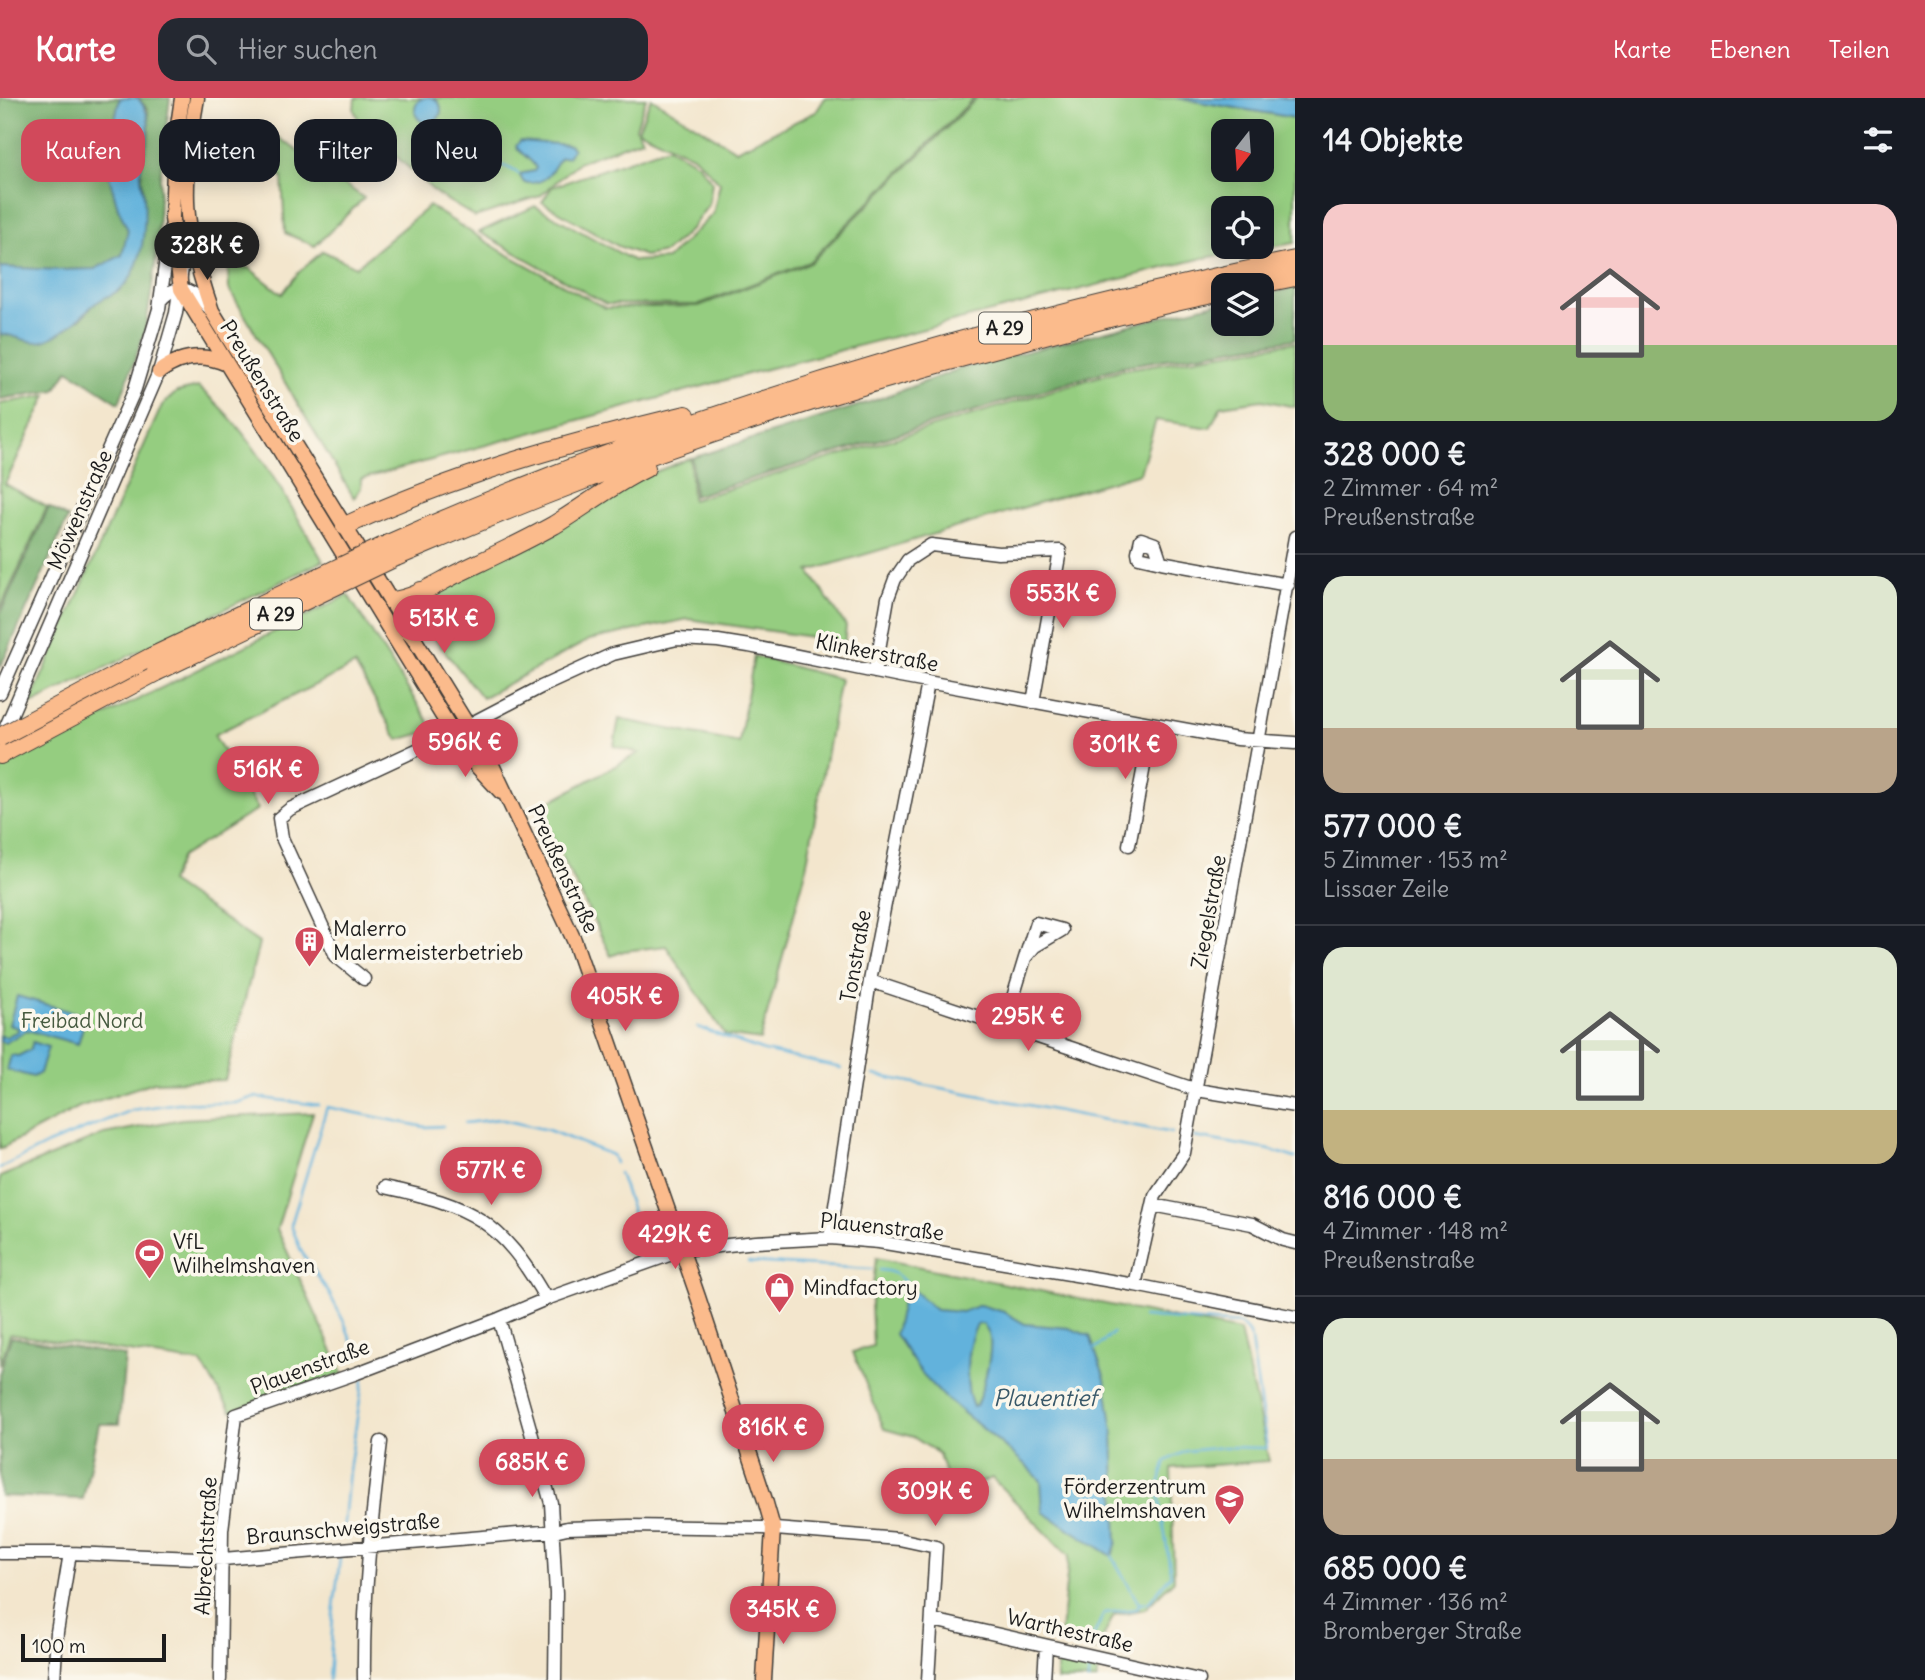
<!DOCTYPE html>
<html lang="de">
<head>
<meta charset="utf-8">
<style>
	:root { --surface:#171b24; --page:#242831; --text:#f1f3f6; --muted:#9ea1a6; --line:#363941; --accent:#d1495b }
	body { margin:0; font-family:Delius,sans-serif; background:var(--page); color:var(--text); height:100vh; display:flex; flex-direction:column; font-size:26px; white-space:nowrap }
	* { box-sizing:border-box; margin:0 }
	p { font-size:23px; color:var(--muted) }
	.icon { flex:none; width:38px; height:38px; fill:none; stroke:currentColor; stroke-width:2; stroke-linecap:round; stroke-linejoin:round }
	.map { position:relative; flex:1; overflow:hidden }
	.sheet { display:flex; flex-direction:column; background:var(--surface); width:630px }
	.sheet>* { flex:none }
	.top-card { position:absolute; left:21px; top:21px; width:665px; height:63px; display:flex; gap:14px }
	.needle { width:46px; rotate:197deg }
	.tools { position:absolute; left:1211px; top:21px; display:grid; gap:14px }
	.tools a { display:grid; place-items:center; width:63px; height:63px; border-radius:14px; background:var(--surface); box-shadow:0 4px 18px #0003; font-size:35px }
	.scale { position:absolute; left:21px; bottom:18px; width:145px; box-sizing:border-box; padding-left:7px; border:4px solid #1c1c1c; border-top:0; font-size:19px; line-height:24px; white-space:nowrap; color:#1c1c1c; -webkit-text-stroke:5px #fbf7ec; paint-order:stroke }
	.price { position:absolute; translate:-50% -60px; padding:0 16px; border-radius:24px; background:var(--accent); color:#fff; font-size:23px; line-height:46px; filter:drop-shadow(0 2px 4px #0008) }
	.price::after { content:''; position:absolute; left:50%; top:42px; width:21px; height:16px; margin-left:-10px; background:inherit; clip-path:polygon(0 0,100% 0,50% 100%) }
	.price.current { background:#222; color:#fff }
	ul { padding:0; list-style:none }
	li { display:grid; align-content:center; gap:14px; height:371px; padding:0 28px }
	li+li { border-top:2px solid var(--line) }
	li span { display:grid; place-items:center; height:217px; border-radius:21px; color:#555 }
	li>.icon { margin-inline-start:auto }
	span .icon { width:126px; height:126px; fill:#fffc; stroke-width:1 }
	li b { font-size:30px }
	h2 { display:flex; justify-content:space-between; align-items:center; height:84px; padding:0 28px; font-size:30px }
	.chip { padding:0 24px; border-radius:21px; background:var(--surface); box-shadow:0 4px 18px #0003; font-size:24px; line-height:63px }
	.chip.current { background:var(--accent); color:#fff }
	header { display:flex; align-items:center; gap:42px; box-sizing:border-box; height:98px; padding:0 35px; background:var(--accent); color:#fff }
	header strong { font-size:33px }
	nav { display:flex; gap:38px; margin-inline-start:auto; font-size:24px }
	.search { width:490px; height:63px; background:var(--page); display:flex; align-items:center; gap:18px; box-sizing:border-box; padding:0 24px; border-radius:21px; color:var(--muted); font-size:26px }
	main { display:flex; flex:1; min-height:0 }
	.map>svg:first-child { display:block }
	.green { fill:#95cd80; stroke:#58744e; stroke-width:2; fill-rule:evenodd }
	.forest { fill:#78b06e; stroke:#4a6645; stroke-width:2 }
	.water { fill:#62b2dc; stroke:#3f677c; stroke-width:2; fill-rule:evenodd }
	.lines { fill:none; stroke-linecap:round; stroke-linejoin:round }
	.stream { stroke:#62b2dc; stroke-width:2.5 }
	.minor-casing { stroke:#3c3a37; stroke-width:15 }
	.major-casing { stroke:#3c3a37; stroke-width:17 }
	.highway-casing { stroke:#3c3a37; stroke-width:20 }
	.minor { stroke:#fff; stroke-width:12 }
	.major { stroke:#fbbb8c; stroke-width:14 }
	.highway { stroke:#fbbb8c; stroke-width:18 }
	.highway-bridge-casing { stroke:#3c3a37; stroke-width:20; stroke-linecap:butt }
	.highway-bridge { stroke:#fbbb8c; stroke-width:18 }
	.labels { text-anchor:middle; stroke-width:7; stroke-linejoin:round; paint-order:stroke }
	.shield { fill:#fbf7ec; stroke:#5f5e5a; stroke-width:2 }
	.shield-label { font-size:19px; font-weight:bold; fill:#1c1c1c }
	.street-label { font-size:21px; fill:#1c1c1c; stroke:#fbf7ec }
	.poi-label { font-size:21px; fill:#1c1c1c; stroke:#fbf7ec; text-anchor:start }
	.park-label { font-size:21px; fill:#465a3f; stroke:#fbf7ec }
	.water-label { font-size:23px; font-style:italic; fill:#385869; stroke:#fbf7ec }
</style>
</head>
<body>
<header>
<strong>Karte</strong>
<div class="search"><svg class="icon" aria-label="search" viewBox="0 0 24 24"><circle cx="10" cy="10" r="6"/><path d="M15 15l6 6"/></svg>Hier suchen</div>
<nav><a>Karte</a><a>Ebenen</a><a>Teilen</a></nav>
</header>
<main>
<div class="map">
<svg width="1295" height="1582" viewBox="0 0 1295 1582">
	<rect width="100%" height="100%" fill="#fbf7ec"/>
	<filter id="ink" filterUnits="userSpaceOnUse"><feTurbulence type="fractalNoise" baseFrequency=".0143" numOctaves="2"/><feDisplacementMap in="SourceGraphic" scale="14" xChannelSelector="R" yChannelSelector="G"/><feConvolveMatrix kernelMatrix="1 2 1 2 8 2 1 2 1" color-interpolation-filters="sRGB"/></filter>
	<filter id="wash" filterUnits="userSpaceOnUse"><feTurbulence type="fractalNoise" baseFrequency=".00686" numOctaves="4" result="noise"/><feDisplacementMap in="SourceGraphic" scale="28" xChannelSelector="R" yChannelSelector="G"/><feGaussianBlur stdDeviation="1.57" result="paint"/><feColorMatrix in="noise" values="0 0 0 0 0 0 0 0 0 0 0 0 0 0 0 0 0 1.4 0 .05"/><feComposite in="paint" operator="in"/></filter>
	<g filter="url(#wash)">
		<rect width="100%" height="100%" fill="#f3e6cd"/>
		<!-- green -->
		<path class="green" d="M 355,0 L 646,0 L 636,30 L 642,41 L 579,64 L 540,98 L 475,119 L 437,96 L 360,25 L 354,12 Z
			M 651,0 L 736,52 L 816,14 L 825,0 L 974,0 L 809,164 L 697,207 L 606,206 L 479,134 L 535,108 L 634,163 L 667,161 L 713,116 L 720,85 L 695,59 L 638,32 Z
			M 977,0 L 1176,0 L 1295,20 L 1295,145 L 1203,160 L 759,273 L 361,381 L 361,390 L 354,400 L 229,191 L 228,167 L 249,170 L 282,196 L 299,174 L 323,153 L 356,169 L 429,108 L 503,154 L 605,210 L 699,208 L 810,165 ZM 1223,33 L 1262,33 L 1262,72 L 1223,72 ZM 1223,110 L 1262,110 L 1262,149 L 1223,149 Z
			M 271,34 L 364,100 L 315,148 L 285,135 L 282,78 L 269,76 Z
			M 668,49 L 698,66 L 712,84 L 709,106 L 690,132 L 665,154 L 645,158 L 618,148 L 542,104 L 552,89 Z
			M 1295,244 L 1295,309 L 1262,302 L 1221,308 L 1210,330 L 1156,322 L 1140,375 L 809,473 L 846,528 L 844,549 L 811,539 L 688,521 L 589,542 L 482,600 L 416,517 L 424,498 L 631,384 L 690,360 L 692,402 L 1120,272 Z
			M 198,289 C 253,333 287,403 323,463 L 29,607 L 162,307 L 177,294 Z
			M 47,297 L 5,386 L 47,409 L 0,511 L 0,306 Z
			M 348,497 L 434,632 L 398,642 L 355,567 L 214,637 L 258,711 L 181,759 L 170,784 L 259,845 L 225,982 L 154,984 L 79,1009 L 0,1051 L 0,670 Z
			M 754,558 L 840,581 L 805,776 L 760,942 L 725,937 L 666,848 L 624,853 L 611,858 L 538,710 L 639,655 L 614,648 L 619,621 L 739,645 Z
			M 313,1015 L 277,1131 L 343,1276 L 231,1313 L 201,1265 L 10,1236 L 0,1267 L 0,1079 L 104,1036 L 182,1021 Z
			M 876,1160 L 1240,1233 L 1269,1363 L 1171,1370 L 1174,1482 L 1145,1511 L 1114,1517 L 1097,1552 L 1060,1544 L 1069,1458 L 992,1380 L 951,1396 L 939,1356 L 913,1339 L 884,1331 L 853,1254 L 873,1248 L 871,1206 Z
			M 1057,1563 L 1097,1568 L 1097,1582 L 1057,1582 Z"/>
		<!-- forest -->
		<path class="forest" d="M 0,0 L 120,0 L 105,63 L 118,110 L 128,132 L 122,158 L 95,171 L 59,172 L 0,169 Z
			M 138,0 L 170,0 L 160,80 L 158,145 L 151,196 L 145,233 L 119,305 L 68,272 L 55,292 L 0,301 L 0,236 L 80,221 L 98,202 L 121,191 L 144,99 L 141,71 L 149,38 L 148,12 Z
			M 1295,190 L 1295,241 L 1123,268 L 694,398 L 692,360 L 873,303 L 959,271 L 1223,203 L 1223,226 L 1262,226 L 1262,196 Z
			M 49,409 L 68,420 L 0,570 L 0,516 Z
			M 11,1239 L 125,1258 L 119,1326 L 99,1326 L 83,1401 L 0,1398 L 0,1274 Z"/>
		<!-- water -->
		<path class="water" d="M415 12a13 13 0 1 1 26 0a13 13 0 1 1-26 0Z
			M 120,0 L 138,0 C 159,27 143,42 141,71 C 140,80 143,89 144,98 C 146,127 144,169 122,190 C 113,198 99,200 90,210 C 80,221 52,244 37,244 C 24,244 13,236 0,236 L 0,169 L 59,172 L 95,171 L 122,157 L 128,132 L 118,110 L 105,64 Z
			M 1176,0 L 1295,0 L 1295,20 Z
			M 520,43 L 569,47 L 573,51 L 568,59 L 560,60 C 548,78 547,86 524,85 L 519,76 L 534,73 L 536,70 C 531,60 521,57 516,48 Z
			M 17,898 L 86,918 L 78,946 L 27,932 L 5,945 L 0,943 L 1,938 L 6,939 L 18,933 L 18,930 L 9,927 Z
			M 33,944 L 48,949 L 40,975 L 33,979 L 7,972 L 11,957 L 18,958 L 30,952 Z
			M 906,1186 L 936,1212 L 962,1214 L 980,1207 L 1004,1214 L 1025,1226 L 1069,1230 L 1090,1238 L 1105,1281 L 1113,1333 L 1117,1444 L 1112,1458 L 1043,1414 L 1041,1383 C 1010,1349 972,1324 938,1293 C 921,1277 908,1256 895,1236 ZM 978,1226 L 983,1226 C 986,1231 990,1236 990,1241 C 992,1259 983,1291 976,1308 L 973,1309 C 964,1289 965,1244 978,1226 Z"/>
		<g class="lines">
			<!-- stream -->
			<path class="stream" d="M 425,23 L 426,34 C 439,47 453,62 471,66 C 494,72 494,59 519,76
				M 697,929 L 764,953 L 841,970
				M 874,977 L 1172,1035
				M 465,1025 L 499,1021 L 548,1032 L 612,1057 L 615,1065
				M 1194,1039 L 1270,1052 L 1295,1060
				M 0,1070 L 48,1046 L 132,1012 L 178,1005 L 236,1005 L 254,999 L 319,1007
				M 619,1075 L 642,1142
				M 748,1164 L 871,1171
				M 880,1172 C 893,1173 898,1176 906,1186
				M 1095,1251 L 1113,1235
				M 358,1260 L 345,1226 L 329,1195 L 301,1153 L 291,1127 L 327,1009 L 425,1029 L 443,1028
				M 343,1435 L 349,1372 L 363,1282
				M 1112,1458 L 1139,1506 L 1149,1504 L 1171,1477 L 1158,1390 L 1166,1363 L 1186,1353 L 1224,1349 L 1267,1350 L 1250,1236 L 1240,1226 L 1143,1219
				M 1092,1541 L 1104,1515 L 1137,1511 L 1139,1506
				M 329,1582 L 333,1517 L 340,1460
				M 1088,1582 L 1089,1565"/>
		</g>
	</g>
	<g filter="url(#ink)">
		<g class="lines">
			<defs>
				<path id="minor" d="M 160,203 C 179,180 196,195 211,212
					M 1161,464 L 1155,446 L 1141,441 L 1138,454 L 1139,459 L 1161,464 L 1288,487
					M 875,574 L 888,500 L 895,481 L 908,462 L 931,447 L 998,455 L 1060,453 L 1033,604
					M 0,595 L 135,291 L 159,211 L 170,131
					M 2,638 L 159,274 L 176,215 L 187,132
					M 1129,747 L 1152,626
					M 364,881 L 336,858 L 282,740 L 279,720 L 290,711 L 453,635 L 541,589 L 613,556 L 677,541 L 718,543 L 749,548 L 900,579 L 1237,641 L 1295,645
					M 870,883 L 1197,992 L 1295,1008
					M 1004,929 L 1025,860 L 1035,848 L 1062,832 L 1036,825 L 1025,860
					M 385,1089 C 472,1108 501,1122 546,1201
					M 1153,1107 L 1252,1126 L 1283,1142 L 1295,1145
					M 830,1140 L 870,883 L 928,585
					M 1135,1187 L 1155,1098 L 1184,1055 L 1295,439
					M 499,1221 L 551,1405 L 556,1496 L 555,1582
					M 0,1455 L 70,1455 L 223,1461 L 554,1433 L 567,1430 L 629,1428 L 763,1430 L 899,1441 L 936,1449 L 928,1582
					M 933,1522 L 1199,1582
					M 54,1582 L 57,1534 L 70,1455
					M 220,1582 L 222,1432 L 236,1317 L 357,1275 L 499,1221 L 546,1201 L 669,1157 L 691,1151 L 756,1144 L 830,1140 L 879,1144 L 1135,1187 L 1295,1219
					M 364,1582 C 363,1502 371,1424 381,1344
					M 1044,1582 L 1046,1548"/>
				<path id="major" d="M 182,0 L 175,48 L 172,120 L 181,191 L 453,635 L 471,662 L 501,694
					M 197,0 C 191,33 183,91 189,124 C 193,154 202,184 212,213 L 492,667 L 574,842 L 698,1199 L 765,1402 L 773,1430 L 764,1582
					M 159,274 C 180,258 203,255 227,266"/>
				<path id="highway" d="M 1255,187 L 1295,179
					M 345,428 C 454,377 568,345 686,317
					M 388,446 C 678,316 984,227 1295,162
					M 396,459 C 446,438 497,416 548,396 C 699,336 855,287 1012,246 C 1082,227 1152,208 1223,194
					M 392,503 C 414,501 436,486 456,476 C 489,460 522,445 554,427 C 585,408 613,386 646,370
					M 410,534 L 412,517 L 421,493
					M 0,657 L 156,574"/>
			</defs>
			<!-- minor casing -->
			<use href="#minor" class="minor-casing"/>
			<!-- major casing -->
			<use href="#major" class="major-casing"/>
			<!-- highway casing -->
			<use href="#highway" class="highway-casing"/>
			<!-- minor -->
			<use href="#minor" class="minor"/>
			<!-- major -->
			<use href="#major" class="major"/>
			<!-- highway -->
			<use href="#highway" class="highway"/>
			<defs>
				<path id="highway-bridge" d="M 156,574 L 396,459
					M 0,639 L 151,559 L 388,446"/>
			</defs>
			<!-- highway-bridge casing -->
			<use href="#highway-bridge" class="highway-bridge-casing"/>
			<!-- highway-bridge -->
			<use href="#highway-bridge" class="highway-bridge"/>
		</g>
	</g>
	<!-- icons -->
	<defs>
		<symbol id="building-pin" viewBox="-11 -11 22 30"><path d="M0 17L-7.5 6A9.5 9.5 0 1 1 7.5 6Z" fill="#d1495b" stroke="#fbf7ec"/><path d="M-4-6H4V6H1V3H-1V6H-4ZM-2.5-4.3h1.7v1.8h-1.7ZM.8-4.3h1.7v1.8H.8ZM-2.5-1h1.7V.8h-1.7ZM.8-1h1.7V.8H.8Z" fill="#fff"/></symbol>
		<symbol id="stadium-pin" viewBox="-11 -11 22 30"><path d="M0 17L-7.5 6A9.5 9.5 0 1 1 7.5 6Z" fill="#d1495b" stroke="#fbf7ec"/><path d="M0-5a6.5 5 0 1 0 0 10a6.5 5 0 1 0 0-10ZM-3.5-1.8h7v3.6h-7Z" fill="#fff"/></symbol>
		<symbol id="shop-pin" viewBox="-11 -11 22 30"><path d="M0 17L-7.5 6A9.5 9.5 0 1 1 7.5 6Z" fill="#d1495b" stroke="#fbf7ec"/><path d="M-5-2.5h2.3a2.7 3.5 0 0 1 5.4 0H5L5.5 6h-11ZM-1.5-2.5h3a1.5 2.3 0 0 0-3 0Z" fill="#fff"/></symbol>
		<symbol id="school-pin" viewBox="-11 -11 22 30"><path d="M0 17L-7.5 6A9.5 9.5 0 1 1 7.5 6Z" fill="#d1495b" stroke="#fbf7ec"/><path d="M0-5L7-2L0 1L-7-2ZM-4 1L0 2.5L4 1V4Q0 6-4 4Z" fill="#fff"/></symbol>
	</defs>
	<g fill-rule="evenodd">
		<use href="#building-pin" x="292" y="826" width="35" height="47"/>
		<use href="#stadium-pin" x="132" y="1138" width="35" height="47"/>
		<use href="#shop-pin" x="762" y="1172" width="35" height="47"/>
		<use href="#school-pin" x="1212" y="1384" width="35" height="47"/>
	</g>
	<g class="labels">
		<!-- shield labels -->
		<g class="shield">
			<rect x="979" y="214.5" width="52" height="31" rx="5"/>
			<rect x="250" y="500.5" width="52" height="31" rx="5"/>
		</g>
		<g class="shield-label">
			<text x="1005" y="237">A 29</text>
			<text x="276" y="523">A 29</text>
		</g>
		<!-- street labels -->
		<g class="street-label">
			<text transform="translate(262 283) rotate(58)" y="7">Preußenstraße</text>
			<text transform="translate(80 412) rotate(-66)" y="7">Möwenstraße</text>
			<text transform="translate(877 555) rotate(11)" y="7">Klinkerstraße</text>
			<text transform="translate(563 771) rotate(65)" y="7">Preußenstraße</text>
			<text transform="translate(1209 814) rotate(-80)" y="7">Ziegelstraße</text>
			<text transform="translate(856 858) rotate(-80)" y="7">Tonstraße</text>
			<text transform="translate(882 1129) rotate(6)" y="7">Plauenstraße</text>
			<text transform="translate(310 1269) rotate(-20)" y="7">Plauenstraße</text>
			<text transform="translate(343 1431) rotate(-5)" y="7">Braunschweigstraße</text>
			<text transform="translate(206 1448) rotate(-87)" y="7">Albrechtstraße</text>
			<text transform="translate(1070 1533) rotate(13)" y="7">Warthestraße</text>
		</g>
		<!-- poi labels -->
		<g class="poi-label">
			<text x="333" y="838">Malerro<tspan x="333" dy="24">Malermeisterbetrieb</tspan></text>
			<text x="173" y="1151">VfL<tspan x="173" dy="24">Wilhelmshaven</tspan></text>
			<text x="803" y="1197">Mindfactory</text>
			<text x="1206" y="1396" text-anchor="end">Förderzentrum<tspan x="1206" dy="24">Wilhelmshaven</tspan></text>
		</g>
		<!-- park labels -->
		<g class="park-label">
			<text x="82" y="930">Freibad Nord</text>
		</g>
		<!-- water labels -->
		<g class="water-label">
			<text x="1045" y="1308">Plauentief</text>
		</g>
	</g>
</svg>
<div class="tools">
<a><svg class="needle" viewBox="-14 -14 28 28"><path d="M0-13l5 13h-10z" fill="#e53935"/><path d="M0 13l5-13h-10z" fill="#9ea1a6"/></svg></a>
<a><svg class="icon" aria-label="locate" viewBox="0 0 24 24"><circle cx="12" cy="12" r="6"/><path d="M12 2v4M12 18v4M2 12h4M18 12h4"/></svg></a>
<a><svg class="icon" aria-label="layers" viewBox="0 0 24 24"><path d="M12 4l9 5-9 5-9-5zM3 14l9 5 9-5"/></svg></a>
</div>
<div class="scale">100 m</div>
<b class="price current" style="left:207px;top:184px">328K €</b>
<b class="price" style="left:1063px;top:532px">553K €</b>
<b class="price" style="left:444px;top:557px">513K €</b>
<b class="price" style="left:465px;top:681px">596K €</b>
<b class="price" style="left:1125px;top:683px">301K €</b>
<b class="price" style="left:268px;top:708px">516K €</b>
<b class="price" style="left:625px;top:935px">405K €</b>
<b class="price" style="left:1028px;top:955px">295K €</b>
<b class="price" style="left:491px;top:1109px">577K €</b>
<b class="price" style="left:675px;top:1173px">429K €</b>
<b class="price" style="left:773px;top:1366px">816K €</b>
<b class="price" style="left:532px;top:1401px">685K €</b>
<b class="price" style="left:935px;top:1430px">309K €</b>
<b class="price" style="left:783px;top:1548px">345K €</b>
<div class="top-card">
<a class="chip current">Kaufen</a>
<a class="chip">Mieten</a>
<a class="chip">Filter</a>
<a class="chip">Neu</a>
</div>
</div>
<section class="sheet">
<h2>14 Objekte<svg class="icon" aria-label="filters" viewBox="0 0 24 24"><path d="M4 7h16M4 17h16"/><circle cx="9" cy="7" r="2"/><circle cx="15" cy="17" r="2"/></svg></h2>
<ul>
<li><span style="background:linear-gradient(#f6c9c9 65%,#8fb573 0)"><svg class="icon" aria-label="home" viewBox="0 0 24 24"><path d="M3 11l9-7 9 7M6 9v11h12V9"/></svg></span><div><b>328 000 €</b><p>2 Zimmer · 64 m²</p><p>Preußenstraße</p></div></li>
<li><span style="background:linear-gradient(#dfe7d0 70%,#b9a48a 0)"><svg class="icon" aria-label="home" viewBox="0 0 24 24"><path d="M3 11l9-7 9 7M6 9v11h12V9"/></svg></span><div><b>577 000 €</b><p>5 Zimmer · 153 m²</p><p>Lissaer Zeile</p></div></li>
<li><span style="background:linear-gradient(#dfe7d0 75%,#c2b280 0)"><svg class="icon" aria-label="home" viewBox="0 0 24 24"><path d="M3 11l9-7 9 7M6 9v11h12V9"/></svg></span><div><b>816 000 €</b><p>4 Zimmer · 148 m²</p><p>Preußenstraße</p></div></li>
<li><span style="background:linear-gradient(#dfe7d0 65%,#b9a48a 0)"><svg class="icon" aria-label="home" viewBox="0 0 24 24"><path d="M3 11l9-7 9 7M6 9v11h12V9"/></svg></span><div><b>685 000 €</b><p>4 Zimmer · 136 m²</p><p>Bromberger Straße</p></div></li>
</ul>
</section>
</main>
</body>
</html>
